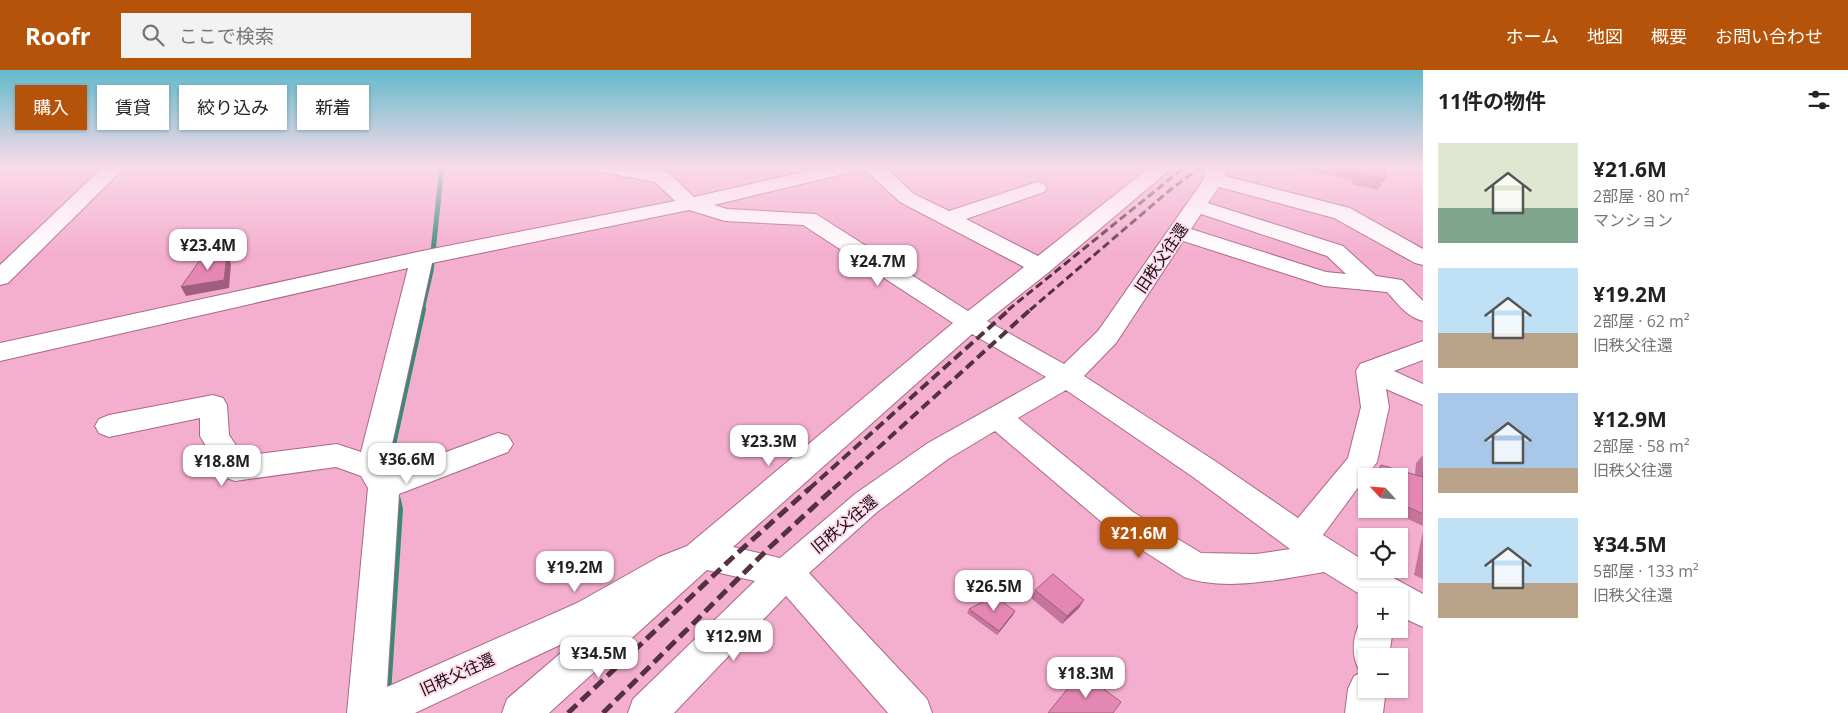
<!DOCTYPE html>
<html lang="ja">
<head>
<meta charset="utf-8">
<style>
	:root { --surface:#fff; --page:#f2f2f2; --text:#222; --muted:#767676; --accent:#b45309 }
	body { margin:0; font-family:"Open Sans","Noto Sans JP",sans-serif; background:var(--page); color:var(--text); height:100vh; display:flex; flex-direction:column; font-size:19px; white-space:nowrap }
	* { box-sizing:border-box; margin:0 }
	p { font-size:16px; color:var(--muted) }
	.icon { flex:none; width:28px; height:28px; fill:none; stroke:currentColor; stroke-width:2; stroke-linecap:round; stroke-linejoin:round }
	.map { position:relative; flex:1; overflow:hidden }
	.side { display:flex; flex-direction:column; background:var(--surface); width:425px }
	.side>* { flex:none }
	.banner { position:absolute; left:15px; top:15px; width:475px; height:45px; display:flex; gap:10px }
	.needle { width:32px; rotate:296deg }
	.fabs { position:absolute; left:1358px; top:398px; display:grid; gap:10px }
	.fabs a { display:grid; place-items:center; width:50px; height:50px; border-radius:0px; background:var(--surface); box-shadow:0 1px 4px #0004; font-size:25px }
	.price { position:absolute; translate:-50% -42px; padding:0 11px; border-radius:10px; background:#fff; color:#222; font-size:16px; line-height:32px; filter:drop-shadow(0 1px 2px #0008) }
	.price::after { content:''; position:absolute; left:50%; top:30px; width:15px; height:11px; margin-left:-8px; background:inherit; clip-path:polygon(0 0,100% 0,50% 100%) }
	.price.selected { background:var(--accent); color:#fff }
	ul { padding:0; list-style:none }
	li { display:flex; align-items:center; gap:15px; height:125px; padding:0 15px }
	li span { display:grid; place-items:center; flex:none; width:140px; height:100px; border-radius:0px; color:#555 }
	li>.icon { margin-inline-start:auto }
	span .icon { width:60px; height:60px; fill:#fffc; stroke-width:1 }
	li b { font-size:21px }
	h2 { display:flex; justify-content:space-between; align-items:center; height:60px; padding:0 15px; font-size:21px }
	.tag { padding:0 18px; border-radius:0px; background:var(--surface); box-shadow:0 1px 4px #0004; font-size:18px; line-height:45px }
	.tag.selected { background:var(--accent); color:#fff }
	header { display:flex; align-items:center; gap:30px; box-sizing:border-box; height:70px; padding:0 25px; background:var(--accent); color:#fff }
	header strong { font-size:24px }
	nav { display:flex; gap:28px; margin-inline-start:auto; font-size:18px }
	.search { width:350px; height:45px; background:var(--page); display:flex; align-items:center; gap:12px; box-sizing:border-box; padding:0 18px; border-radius:0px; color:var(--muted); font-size:19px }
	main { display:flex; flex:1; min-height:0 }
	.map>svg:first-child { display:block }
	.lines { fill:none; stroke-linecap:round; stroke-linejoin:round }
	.stream-far2 { stroke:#358b76; stroke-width:5 }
	.stream-far1 { stroke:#358b76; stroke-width:6 }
	.stream { stroke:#358b76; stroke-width:8 }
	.minor-casing { stroke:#a96886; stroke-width:2 }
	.highway-casing { stroke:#a96886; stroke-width:2 }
	.minor { fill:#fff; fill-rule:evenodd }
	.highway { fill:#fff; fill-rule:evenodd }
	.rail-far2 { stroke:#543142; stroke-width:3; stroke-dasharray:8 4; stroke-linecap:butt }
	.rail-far1 { stroke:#543142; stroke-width:4; stroke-dasharray:10 5; stroke-linecap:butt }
	.rail { stroke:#543142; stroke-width:5; stroke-dasharray:12 6; stroke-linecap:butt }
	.wall { fill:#c5749a }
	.shaded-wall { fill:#a05e7d }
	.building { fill:#e587b3; stroke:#a05e7d }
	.labels { text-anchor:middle; stroke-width:4; stroke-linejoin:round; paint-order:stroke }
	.street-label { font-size:16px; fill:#210915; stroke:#fbddea }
</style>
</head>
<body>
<header>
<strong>Roofr</strong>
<div class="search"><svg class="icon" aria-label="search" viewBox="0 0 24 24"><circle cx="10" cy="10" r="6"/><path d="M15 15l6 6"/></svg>ここで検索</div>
<nav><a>ホーム</a><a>地図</a><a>概要</a><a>お問い合わせ</a></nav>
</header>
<main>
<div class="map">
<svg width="1423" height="643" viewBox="0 0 1423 643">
	<rect width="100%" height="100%" fill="#f4aece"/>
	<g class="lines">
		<!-- stream-far2 -->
		<path class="stream-far2" d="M 422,240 L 431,201 L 442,96"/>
		<!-- stream-far1 -->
		<path class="stream-far1" d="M 392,408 L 389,393 L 423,239"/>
		<!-- stream -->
		<path class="stream" d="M 387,624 L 399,439 L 397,430"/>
		<defs>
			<path id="minor" d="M 592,96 L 637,96 L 669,103 L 694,127 L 829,96 L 884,96 L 914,124 L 949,141 L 1037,112 L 1044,114 L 1047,118 L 1044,122 L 966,149 L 1038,186 L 1151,96 L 1174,96 L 1049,202 L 987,251 L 1064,294 L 1098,261 L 1204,109 L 1206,96 L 1226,96 L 1225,106 L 1350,138 L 1423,179 L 1423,195 L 1415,193 L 1334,148 L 1219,117 L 1208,133 L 1343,176 L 1376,206 L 1402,210 L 1423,231 L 1423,251 C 1407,247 1398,234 1387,222 L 1324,216 L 1183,171 L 1116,273 L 1084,306 L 1215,391 L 1298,448 L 1348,388 L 1361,337 L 1356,301 L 1360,294 L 1423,271 L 1423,290 L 1394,301 L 1423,314 L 1423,335 L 1386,319 L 1389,337 L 1377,392 L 1323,465 L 1366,492 L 1366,499 L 1377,499 L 1423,524 L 1423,557 L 1399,546 L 1399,526 L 1366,526 L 1366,528 L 1324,502 C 1282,509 1225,522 1184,507 L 1111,460 L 995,361 L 948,389 L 877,442 L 809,503 L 927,629 L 932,643 L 888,643 L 786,526 L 674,643 L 628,643 L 633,629 L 755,511 L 707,500 L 549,643 L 502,643 L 507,629 L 577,569 L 577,567 L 415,643 L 347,643 L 368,418 L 361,406 L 336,397 L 235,411 L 224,407 L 200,366 L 200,348 L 109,367 L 99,363 L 95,356 L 99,349 L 109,345 L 213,325 L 223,328 L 227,335 L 229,365 L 243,386 L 337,374 L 361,382 L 408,198 L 0,291 L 0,273 L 422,181 L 675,131 L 655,112 L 602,102 L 595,100 ZM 864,99 L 900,132 L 1024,197 L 968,241 L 816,144 L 727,139 L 714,135 ZM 689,140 L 725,151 L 803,155 L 953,253 L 687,476 L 659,487 L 577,533 L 387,617 L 399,424 L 508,382 L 513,374 L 508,366 L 498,363 L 391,402 L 387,397 L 432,193 ZM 1201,144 L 1327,186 L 1346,204 L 1326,202 L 1191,159 ZM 972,264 L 1046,307 L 928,373 L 855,424 L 780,488 L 733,477 ZM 1066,320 L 1193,407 L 1290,479 L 1256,484 L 1201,483 L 1133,442 L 1018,348 Z
				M 1366,546 L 1366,559 L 1393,559 L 1389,586 L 1366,586 L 1366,619 L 1386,619 L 1383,643 L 1345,643 L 1348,619 L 1354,606 L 1365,601 L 1358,598 C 1350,580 1354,565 1362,547 Z"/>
			<path id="highway" d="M 104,96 L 126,96 L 8,213 L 0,215 L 0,195 Z"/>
		</defs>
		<!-- minor casing -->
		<use href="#minor" class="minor-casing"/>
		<!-- highway casing -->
		<use href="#highway" class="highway-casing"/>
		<!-- minor -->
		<use href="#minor" class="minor"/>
		<!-- highway -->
		<use href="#highway" class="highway"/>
		<!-- rail-far2 -->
		<path class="rail-far2" d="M 1008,240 L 1186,96
			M 1030,240 L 1170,120 L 1202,96"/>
		<!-- rail-far1 -->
		<path class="rail-far1" d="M 809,419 L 1010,239
			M 833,419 L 1031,239"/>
		<!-- rail -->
		<path class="rail" d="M 568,643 L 731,489 L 810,418
			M 603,643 L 770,477 L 834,418"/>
	</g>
	<!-- wall -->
	<path class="wall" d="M 1289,96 L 1386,96 L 1385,109 L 1378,120 L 1352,114 L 1353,110 L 1295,99 Z
		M 1423,385 L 1423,456 L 1386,439 L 1399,439 L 1399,406 L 1373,406 L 1374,404 L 1381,395 L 1415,405 L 1416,393 Z
		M 1423,461 L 1423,509 L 1414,505 Z
		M 1035,520 L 1079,538 L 1062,554 L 1031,528 Z
		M 969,539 L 1015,541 L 1013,545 L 997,565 L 967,543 Z"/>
	<!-- shaded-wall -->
	<path class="shaded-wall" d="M 227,185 L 231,194 L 229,218 L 186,226 L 181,217 Z
		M 1084,530 L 1079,538 L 1062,554 L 1067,546 Z
		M 1015,541 L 1013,545 L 997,565 L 999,561 Z"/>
	<!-- building -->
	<path class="building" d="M 1343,96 L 1386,96 L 1385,109 L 1359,104 L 1360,100 Z
		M 227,185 L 224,210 L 181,217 L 200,190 Z
		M 1381,395 L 1423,407 L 1423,401 L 1423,444 L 1399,433 L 1399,406 L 1378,406 Z
		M 1053,504 L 1084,530 L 1067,546 L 1035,520 Z
		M 994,526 L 1015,541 L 999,561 L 969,539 Z
		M 1081,602 L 1121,632 L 1113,643 L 1048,643 Z"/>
	<!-- sky -->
	<linearGradient id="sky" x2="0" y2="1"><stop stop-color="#64bacb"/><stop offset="0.52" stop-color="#fadbe9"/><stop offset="1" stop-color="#fadbe9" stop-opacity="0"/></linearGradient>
	<rect width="1423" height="186" fill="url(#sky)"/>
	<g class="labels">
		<!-- street labels -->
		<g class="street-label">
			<text transform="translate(1161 188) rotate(-56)" y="6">旧秩父往還</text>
			<text transform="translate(844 454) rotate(-40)" y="6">旧秩父往還</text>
			<text transform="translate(457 604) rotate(-24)" y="6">旧秩父往還</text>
		</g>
	</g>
</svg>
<div class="fabs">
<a><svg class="needle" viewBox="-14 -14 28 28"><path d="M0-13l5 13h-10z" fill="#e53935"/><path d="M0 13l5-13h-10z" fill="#767676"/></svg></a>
<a><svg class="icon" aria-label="locate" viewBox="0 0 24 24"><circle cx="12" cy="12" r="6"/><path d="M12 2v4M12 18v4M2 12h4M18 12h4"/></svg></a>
<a>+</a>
<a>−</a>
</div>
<b class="price" style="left:208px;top:201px">¥23.4M</b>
<b class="price" style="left:878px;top:217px">¥24.7M</b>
<b class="price" style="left:769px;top:397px">¥23.3M</b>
<b class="price" style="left:407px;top:415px">¥36.6M</b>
<b class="price" style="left:222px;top:417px">¥18.8M</b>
<b class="price selected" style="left:1139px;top:489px">¥21.6M</b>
<b class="price" style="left:575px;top:523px">¥19.2M</b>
<b class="price" style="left:994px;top:542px">¥26.5M</b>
<b class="price" style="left:734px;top:592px">¥12.9M</b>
<b class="price" style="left:599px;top:609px">¥34.5M</b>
<b class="price" style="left:1086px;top:629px">¥18.3M</b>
<div class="banner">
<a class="tag selected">購入</a>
<a class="tag">賃貸</a>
<a class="tag">絞り込み</a>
<a class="tag">新着</a>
</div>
</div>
<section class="side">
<h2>11件の物件<svg class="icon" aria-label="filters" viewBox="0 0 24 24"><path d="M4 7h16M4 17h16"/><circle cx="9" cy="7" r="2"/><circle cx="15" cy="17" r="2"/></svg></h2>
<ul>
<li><span style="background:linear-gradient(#dfe7d0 65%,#7fa58c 0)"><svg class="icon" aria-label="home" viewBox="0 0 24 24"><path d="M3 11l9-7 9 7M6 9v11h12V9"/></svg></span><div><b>¥21.6M</b><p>2部屋 · 80 m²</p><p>マンション</p></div></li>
<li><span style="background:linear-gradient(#bfe0f5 65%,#b9a48a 0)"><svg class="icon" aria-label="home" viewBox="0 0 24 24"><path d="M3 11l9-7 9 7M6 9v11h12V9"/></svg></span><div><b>¥19.2M</b><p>2部屋 · 62 m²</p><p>旧秩父往還</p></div></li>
<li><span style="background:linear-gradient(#a9c7e8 75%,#b9a48a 0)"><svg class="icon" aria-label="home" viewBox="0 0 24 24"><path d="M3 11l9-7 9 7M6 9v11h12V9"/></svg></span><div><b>¥12.9M</b><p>2部屋 · 58 m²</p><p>旧秩父往還</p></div></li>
<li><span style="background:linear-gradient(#bfe0f5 65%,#b9a48a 0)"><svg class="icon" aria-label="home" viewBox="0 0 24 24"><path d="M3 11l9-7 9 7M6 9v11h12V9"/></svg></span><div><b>¥34.5M</b><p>5部屋 · 133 m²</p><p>旧秩父往還</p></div></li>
</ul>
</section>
</main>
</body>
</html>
